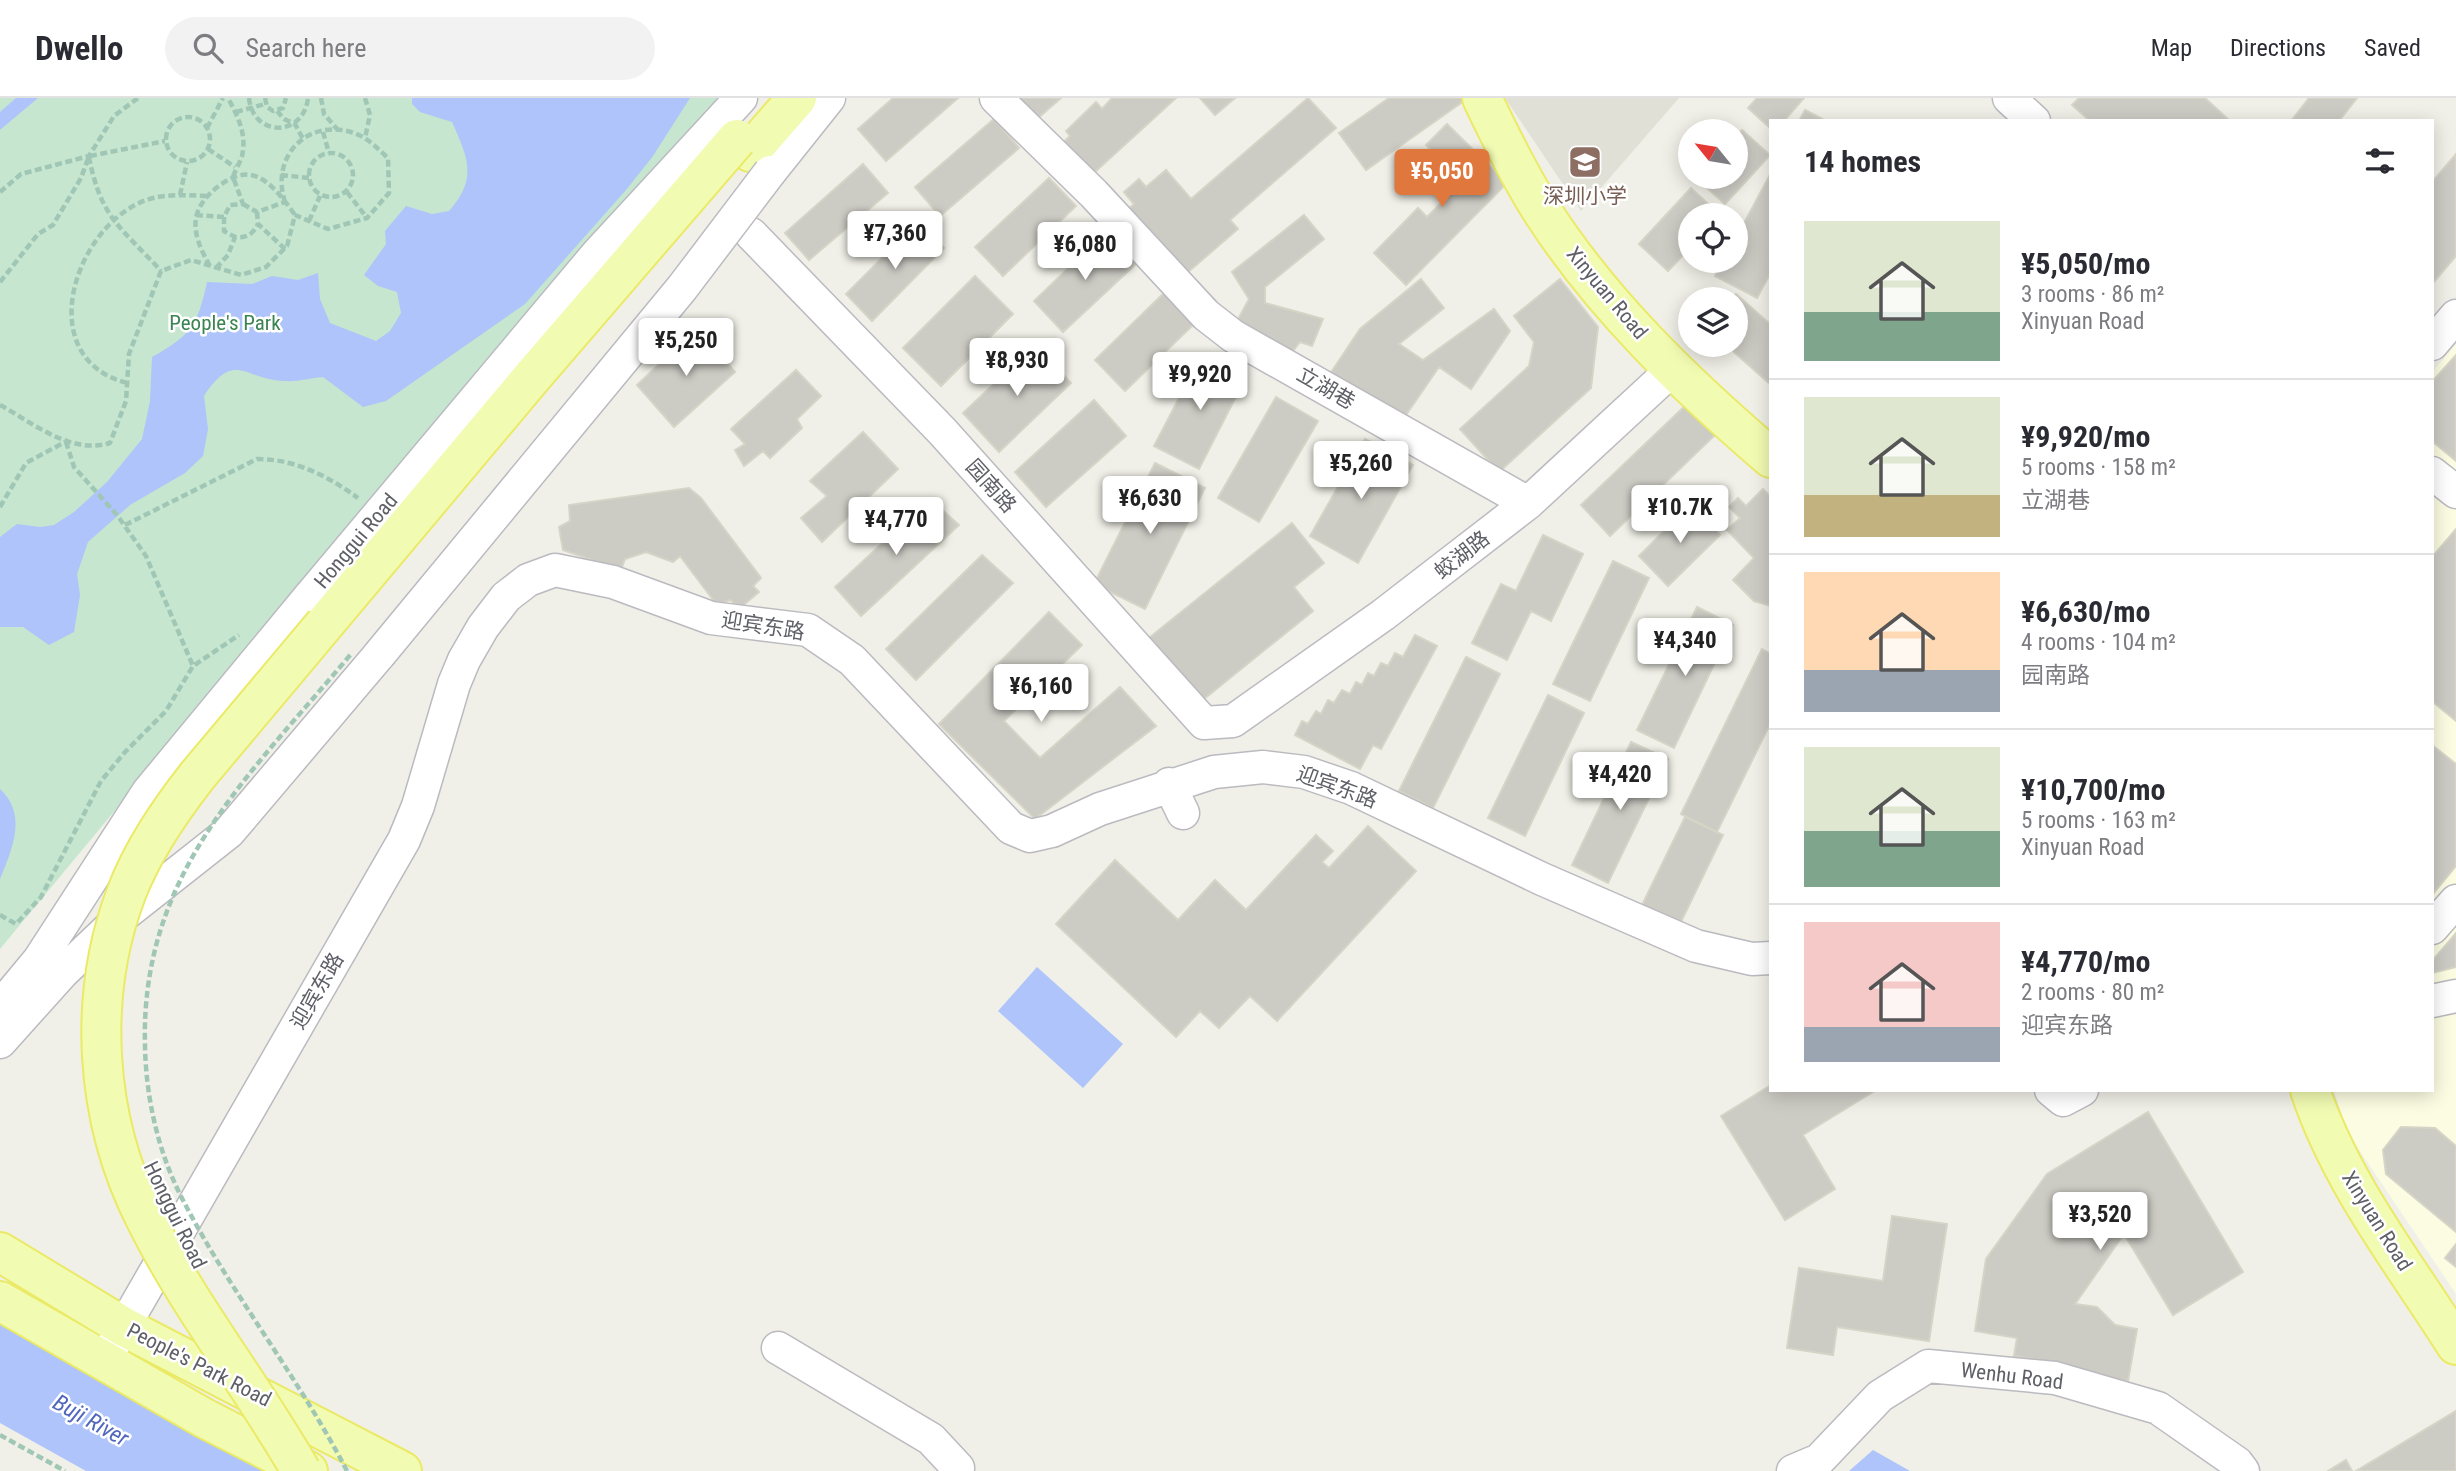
<!DOCTYPE html>
<html lang="en">
<head>
<meta charset="utf-8">
<style>
	:root { --surface:#fff; --page:#f2f2f3; --text:#2b2b33; --muted:#7c7c81; --line:#e1e1e2; --accent:#e0783e }
	body { margin:0; font-family:"Roboto Condensed","Noto Sans SC",sans-serif; background:var(--page); color:var(--text); height:100vh; display:flex; flex-direction:column; font-size:26px; white-space:nowrap }
	* { box-sizing:border-box; margin:0 }
	p { font-size:23px; color:var(--muted) }
	.icon { flex:none; width:38px; height:38px; fill:none; stroke:currentColor; stroke-width:2; stroke-linecap:round; stroke-linejoin:round }
	.map { position:relative; flex:1; overflow:hidden }
	.sheet { position:absolute; left:1769px; top:21px; width:665px; height:973px; display:flex; flex-direction:column; background:var(--surface); border-radius:0px; box-shadow:0 4px 18px #0003 }
	.sheet>* { flex:none }
	.needle { width:46px; rotate:300deg }
	.buttons { position:absolute; left:1678px; top:21px; display:grid; gap:14px }
	.buttons a { display:grid; place-items:center; width:70px; height:70px; border-radius:50%; background:var(--surface); box-shadow:0 4px 18px #0003; font-size:35px }
	.price { position:absolute; translate:-50% -60px; padding:0 16px; border-radius:7px; background:#fff; color:#222; font-size:23px; line-height:46px; filter:drop-shadow(0 2px 4px #0008) }
	.price::after { content:''; position:absolute; left:50%; top:42px; width:21px; height:16px; margin-left:-10px; background:inherit; clip-path:polygon(0 0,100% 0,50% 100%) }
	.price.active { background:var(--accent); color:#fff }
	ul { padding:0; list-style:none }
	li { display:flex; align-items:center; gap:21px; height:175px; padding:0 35px }
	li+li { border-top:2px solid var(--line) }
	li span { display:grid; place-items:center; flex:none; width:196px; height:140px; border-radius:0px; color:#555 }
	li>.icon { margin-inline-start:auto }
	span .icon { width:84px; height:84px; fill:#fffc; stroke-width:1 }
	li b { font-size:30px }
	h2 { display:flex; justify-content:space-between; align-items:center; height:84px; padding:0 35px; font-size:30px }
	header { display:flex; align-items:center; gap:42px; box-sizing:border-box; height:98px; padding:0 35px; background:var(--surface); border-bottom:2px solid var(--line) }
	header strong { font-size:33px }
	nav { display:flex; gap:38px; margin-inline-start:auto; font-size:24px }
	.search { width:490px; height:63px; background:var(--page); display:flex; align-items:center; gap:18px; box-sizing:border-box; padding:0 24px; border-radius:38px; color:var(--muted); font-size:26px }
	.map>svg:first-child { display:block }
	.commercial { fill:#fbfce1 }
	.education { fill:#e0e0d6 }
	.green { fill:#c6e6cf }
	.water { fill:#aec4fa }
	.building { fill:#cccbc4; stroke:#d5d4c6; stroke-width:2 }
	.lines { fill:none; stroke-linecap:round; stroke-linejoin:round }
	.minor-casing { stroke:#babac0; stroke-width:35 }
	.major-casing { stroke:#eaea67; stroke-width:42 }
	.path { stroke:#a0c6b5; stroke-width:4.5; stroke-dasharray:7 3.5; stroke-linecap:butt }
	.minor { stroke:#fff; stroke-width:32 }
	.major { stroke:#f2fbb2; stroke-width:38 }
	.minor-bridge-casing { stroke:#babac0; stroke-width:35; stroke-linecap:butt }
	.major-bridge-casing { stroke:#eaea67; stroke-width:42; stroke-linecap:butt }
	.path-bridge { stroke:#a0c6b5; stroke-width:4.5; stroke-dasharray:7 3.5; stroke-linecap:butt }
	.minor-bridge { stroke:#fff; stroke-width:32 }
	.major-bridge { stroke:#f2fbb2; stroke-width:38 }
	.labels { text-anchor:middle; stroke-width:5; stroke-linejoin:round; paint-order:stroke }
	.education-label { font-size:21px; fill:#785e54; stroke:#fff }
	.street-label { font-size:21px; fill:#5f6067; stroke:#fff }
	.park-label { font-size:21px; fill:#3a8352; stroke:#fff }
	.water-label { font-size:23px; font-style:italic; fill:#5067be; stroke:#fff }
</style>
</head>
<body>
<header>
<strong>Dwello</strong>
<div class="search"><svg class="icon" aria-label="search" viewBox="0 0 24 24"><circle cx="10" cy="10" r="6"/><path d="M15 15l6 6"/></svg>Search here</div>
<nav><a>Map</a><a>Directions</a><a>Saved</a></nav>
</header>
<div class="map">
<svg width="2456" height="1373" viewBox="0 0 2456 1373">
	<rect width="100%" height="100%" fill="#f0f0e8"/>
	<!-- commercial -->
	<path class="commercial" d="M 2456,246 L 2456,1196 L 2347,1034 L 2334,992 L 2432,992 L 2432,274 Z"/>
	<!-- education -->
	<path class="education" d="M 1505,0 L 1679,0 L 1581,113 Z"/>
	<!-- green -->
	<path class="green" d="M 0,0 L 721,0 L 564,171 L 0,851 Z"/>
	<!-- water -->
	<path class="water" d="M 16,0 L 38,0 L 0,32 L 0,14 Z
		M 412,0 L 690,0 L 653,58 L 626,92 L 525,206 L 386,303 L 363,309 L 323,279 C 310,280 297,284 285,283 C 244,282 235,251 204,298 L 208,331 L 203,358 L 185,375 L 130,407 L 88,444 L 77,476 L 80,497 L 74,534 L 49,547 L 23,529 L 0,529 L 0,439 L 17,426 L 40,429 L 54,427 L 74,414 L 107,384 L 142,341 L 150,303 L 152,259 C 190,238 198,227 207,184 L 252,186 L 272,178 L 298,182 L 318,175 L 320,201 L 330,225 L 376,243 L 390,233 L 401,215 L 397,194 L 378,188 L 364,177 L 386,146 L 385,133 L 406,108 L 432,116 L 449,113 C 478,80 468,60 452,24 L 420,14 L 412,6 Z
		M 0,691 C 28,717 12,751 0,781 Z
		M 1037,869 L 1123,946 L 1083,990 L 998,913 Z
		M 0,1223 L 226,1353 L 264,1373 L 86,1373 L 0,1325 Z
		M 1873,1352 L 1910,1373 L 1849,1373 Z"/>
	<!-- building -->
	<path class="building" d="M 893,0 L 958,0 L 886,63 L 858,31 Z
		M 1006,0 L 1061,0 L 1030,27 Z
		M 1112,0 L 1176,0 L 1086,82 L 1056,51 L 1070,38 L 1066,33 L 1096,4 L 1102,11 Z
		M 1200,0 L 1235,0 L 1215,17 Z
		M 1308,0 L 1336,30 L 1230,122 L 1238,131 L 1181,180 L 1125,114 L 1134,106 L 1124,94 L 1139,81 L 1146,89 L 1166,72 L 1191,101 Z
		M 1389,0 L 1468,0 L 1366,72 L 1339,35 Z
		M 1757,0 L 1804,0 L 1784,23 L 1771,23 L 1771,31 L 1748,10 Z
		M 2079,0 L 2205,0 L 2230,23 L 2090,23 L 2072,7 Z
		M 2309,0 L 2357,0 L 2339,23 L 2291,23 Z
		M 1805,12 L 1826,23 L 1799,23 Z
		M 994,21 L 1019,50 L 940,118 L 915,89 Z
		M 1447,26 L 1507,85 L 1406,187 L 1374,155 L 1418,110 L 1427,119 L 1462,84 L 1426,47 Z
		M 1742,32 L 1770,57 L 1725,106 L 1697,81 L 1736,79 L 1736,39 Z
		M 2456,56 L 2456,158 L 2432,186 L 2432,84 Z
		M 863,66 L 888,95 L 809,162 L 785,135 Z
		M 1771,75 L 1771,174 L 1757,200 L 1715,178 L 1723,163 L 1736,163 L 1736,140 Z
		M 1049,80 L 1076,108 L 1003,178 L 975,149 Z
		M 1691,90 L 1720,117 L 1690,117 L 1690,150 L 1668,173 L 1639,146 Z
		M 1304,117 L 1324,141 L 1265,189 L 1265,205 L 1323,221 L 1312,248 L 1300,244 L 1290,257 L 1236,225 L 1249,201 L 1232,174 Z
		M 918,124 L 944,150 L 872,223 L 846,196 Z
		M 1106,134 L 1136,166 L 1063,234 L 1034,203 Z
		M 975,178 L 1013,216 L 941,288 L 903,250 Z
		M 1421,181 L 1444,210 L 1399,246 L 1423,262 L 1494,211 L 1510,233 L 1471,291 L 1439,269 L 1399,327 L 1328,279 L 1360,231 Z
		M 1560,181 L 1598,229 L 1591,290 L 1499,374 L 1460,331 L 1529,268 L 1534,244 L 1514,218 Z
		M 1165,194 L 1195,225 L 1125,293 L 1095,262 Z
		M 1736,196 L 1771,227 L 1771,287 L 1726,247 L 1736,247 L 1736,201 L 1731,201 Z
		M 697,230 L 735,274 L 674,329 L 637,287 Z
		M 1035,247 L 1071,285 L 999,354 L 963,315 Z
		M 1202,256 L 1246,279 L 1199,371 L 1154,348 Z
		M 2456,257 L 2456,363 L 2432,343 L 2432,284 Z
		M 796,272 L 821,298 L 797,321 L 802,330 L 770,360 L 763,353 L 744,368 L 735,352 L 745,346 L 731,331 Z
		M 1276,299 L 1318,323 L 1259,424 L 1218,400 Z
		M 1094,302 L 1126,338 L 1046,409 L 1015,374 Z
		M 1686,307 L 1715,337 L 1610,438 L 1581,407 Z
		M 863,334 L 898,371 L 822,444 L 801,420 L 827,398 L 810,383 Z
		M 1365,341 L 1413,367 L 1358,465 L 1310,438 Z
		M 1155,365 L 1205,390 L 1145,511 L 1094,486 Z
		M 689,390 L 701,400 L 761,480 L 753,488 L 759,494 L 740,510 L 730,502 L 717,507 L 680,458 L 673,464 L 646,454 L 625,461 L 621,472 L 563,452 L 559,429 L 570,423 L 569,407 Z
		M 1763,391 L 1771,399 L 1771,508 L 1754,503 L 1733,482 L 1754,460 L 1727,432 L 1740,420 L 1729,409 L 1738,400 L 1746,408 Z
		M 930,401 L 959,427 L 861,518 L 835,489 Z
		M 1691,406 L 1720,437 L 1668,488 L 1639,458 Z
		M 1292,425 L 1324,465 L 1294,489 L 1313,513 L 1199,605 L 1149,540 Z
		M 2456,431 L 2456,623 L 2432,603 L 2432,459 Z
		M 1543,437 L 1583,456 L 1551,523 L 1531,513 L 1507,562 L 1472,545 L 1501,486 L 1516,493 Z
		M 982,457 L 1013,485 L 916,582 L 886,551 Z
		M 1613,463 L 1649,480 L 1590,603 L 1553,586 Z
		M 1697,509 L 1733,527 L 1674,650 L 1637,632 Z
		M 1049,514 L 1082,547 L 1004,623 L 1040,660 L 1120,589 L 1156,628 L 1035,721 L 939,626 Z
		M 1415,537 L 1437,548 L 1381,651 L 1373,647 L 1360,671 L 1295,637 L 1302,623 L 1308,626 L 1316,613 L 1321,616 L 1328,602 L 1334,605 L 1342,592 L 1350,596 L 1356,584 L 1362,587 L 1368,575 L 1374,578 L 1381,565 L 1388,568 L 1395,555 L 1403,559 Z
		M 1762,551 L 1771,556 L 1771,624 L 1717,734 L 1681,716 Z
		M 1466,559 L 1500,576 L 1433,710 L 1399,693 Z
		M 1548,597 L 1584,615 L 1525,738 L 1488,720 Z
		M 1631,644 L 1668,661 L 1608,785 L 1572,767 Z
		M 2432,647 L 2456,666 L 2456,768 L 2432,797 Z
		M 1685,719 L 1723,737 L 1680,826 L 1642,807 Z
		M 1368,728 L 1416,773 L 1277,923 L 1250,898 L 1219,930 L 1200,913 L 1176,939 L 1056,826 L 1115,762 L 1178,822 L 1215,782 L 1246,812 L 1316,737 L 1333,753 L 1322,764 L 1329,770 Z
		M 2456,835 L 2456,869 L 2432,875 L 2432,863 Z
		M 1771,987 L 1771,992 L 1876,992 L 1803,1037 L 1835,1091 L 1785,1122 L 1721,1018 Z
		M 2148,1014 L 2243,1174 L 2173,1217 L 2124,1136 L 2075,1206 L 2097,1209 L 2115,1227 L 2137,1231 L 2128,1283 L 2040,1268 L 2041,1262 L 2014,1258 L 2017,1240 L 1975,1233 L 1986,1161 L 2047,1076 Z
		M 2401,1029 L 2435,1030 L 2456,1048 L 2456,1134 L 2386,1076 L 2383,1052 Z
		M 1892,1118 L 1947,1126 L 1929,1243 L 1837,1229 L 1833,1257 L 1787,1250 L 1799,1170 L 1883,1183 Z
		M 2456,1146 L 2456,1169 L 2445,1160 Z
		M 2456,1313 L 2456,1373 L 2356,1373 Z
		M 2346,1362 L 2352,1373 L 2328,1373 Z"/>
	<g class="lines">
		<defs>
			<path id="minor" d="M 996,0 L 1094,96 L 1206,217 L 1233,238 L 1528,405
				M 2009,0 L 2034,23
				M 717,26 L 741,0
				M 770,74 L 829,0
				M 751,136 L 942,333 L 1204,625 L 1233,623 L 1383,517 L 1528,405 L 1674,270
				M 2432,246 L 2456,218
				M 2432,375 L 2456,394
				M 1169,686 L 1183,715
				M 2432,830 L 2456,803
				M 2432,903 L 2456,898
				M 0,909 L 39,862 L 148,694 L 311,497
				M 0,944 L 62,875 L 120,820 L 229,734 L 379,557
				M 2051,992 L 2063,1002 L 2082,992
				M 112,1249 L 404,742 L 418,708 L 454,586 L 464,562 L 483,529 L 506,499 L 528,482 L 555,472 L 613,484 L 711,520 L 808,532 L 852,562 L 1011,730 L 1030,738 L 1052,733 L 1100,711 L 1214,674 L 1263,669 L 1304,674 L 1351,690 L 1542,781 L 1696,848 L 1752,861 L 1771,860
				M 778,1250 L 931,1341 L 958,1370 L 956,1373
				M 1793,1373 L 1819,1362 L 1880,1298 L 1928,1268 L 2055,1280 L 2158,1310 L 2237,1365 L 2243,1373"/>
			<path id="major" d="M 1482,0 C 1500,38 1519,77 1542,113 C 1603,208 1686,287 1771,360
				M 750,54 L 797,0
				M 2310,992 C 2341,1085 2404,1165 2456,1247
				M 0,1154 L 124,1229 L 402,1373
				M 0,1203 L 204,1320 L 308,1373"/>
		</defs>
		<!-- minor casing -->
		<use href="#minor" class="minor-casing"/>
		<!-- major casing -->
		<use href="#major" class="major-casing"/>
		<!-- path -->
		<path class="path" d="M 249,0 C 253,40 304,39 308,0
			M 265,0 L 267,9 L 273,13 L 283,10 L 286,0
			M 321,0 L 324,16 L 337,31
			M 365,0 L 370,17 L 365,40
			M 277,13 L 284,21 L 295,26 L 303,41
			M 236,14 L 265,6
			M166 41a22 22 0 1 1 44 0a22 22 0 1 1-44 0Z
			M 207,30 L 223,0
			M 323,34 L 329,55
			M 208,51 L 235,69
			M309 77a22 22 0 1 1 44 0a22 22 0 1 1-44 0Z
			M 90,58 L 165,43
			M 89,59 C 101,121 121,129 161,173
			M 281,77 L 309,80
			M 0,94 L 21,76 L 89,58 L 114,18 L 138,0
			M 347,94 L 367,120
			M 180,97 L 187,64
			M 243,106 L 257,114 L 285,104
			M 257,114 L 258,126 L 285,151
			M 196,117 L 224,119 L 230,107 L 243,106 L 233,79 C 235,72 240,65 242,58 C 247,36 238,19 228,0
			M 224,119 L 224,133 L 235,139
			M 309,123 L 320,98
			M 210,168 C 191,135 187,112 220,87 C 229,81 239,75 251,77 C 269,80 285,103 295,117
			M 216,170 L 228,157 L 235,139 C 247,140 252,137 258,126
			M 0,184 L 38,136 L 53,127 L 81,80 L 89,58
			M 127,285 C 35,261 71,139 137,106 C 158,95 182,97 206,98
			M 0,307 C 33,325 71,357 110,345 L 126,303 L 129,256 L 161,173 L 191,162 L 241,177 L 266,169 L 287,148 L 295,117 L 328,131 L 367,120 L 389,95 L 388,60 C 377,50 368,40 354,35 C 307,19 270,59 285,104
			M 66,344 L 74,369 L 117,417 L 146,458 L 193,568
			M 0,409 L 26,365 L 65,344
			M 125,427 L 257,361 C 295,361 328,378 358,400
			M 0,817 L 16,826 L 41,799 L 101,683 L 125,654 L 166,613 L 193,568 L 239,537
			M 0,1337 L 65,1373"/>
		<!-- minor -->
		<use href="#minor" class="minor"/>
		<!-- major -->
		<use href="#major" class="major"/>
		<defs>
			<path id="minor-bridge" d="M 311,497 L 598,155 L 717,26
				M 379,557 L 682,190 L 770,74"/>
			<path id="major-bridge" d="M 301,1373 C 252,1287 189,1209 145,1120 C 95,1021 87,900 126,796 C 142,753 169,714 197,678 L 532,279 L 737,41"/>
		</defs>
		<!-- minor-bridge casing -->
		<use href="#minor-bridge" class="minor-bridge-casing"/>
		<!-- major-bridge casing -->
		<use href="#major-bridge" class="major-bridge-casing"/>
		<!-- path-bridge -->
		<path class="path-bridge" d="M 347,1373 C 299,1280 233,1198 185,1106 C 159,1058 146,1002 145,948 C 140,776 249,678 351,556"/>
		<!-- minor-bridge -->
		<use href="#minor-bridge" class="minor-bridge"/>
		<!-- major-bridge -->
		<use href="#major-bridge" class="major-bridge"/>
	</g>
	<!-- icons -->
	<defs>
		<symbol id="school-square" viewBox="-11 -11 22 22"><rect x="-9" y="-9" width="18" height="18" rx="4" fill="#8d6e63" stroke="#fff"/><path d="M0-5L7-2L0 1L-7-2ZM-4 1L0 2.5L4 1V4Q0 6-4 4Z" fill="#fff"/></symbol>
	</defs>
	<g fill-rule="evenodd">
		<use href="#school-square" x="1566" y="45" width="38" height="38"/>
	</g>
	<g class="labels">
		<!-- education labels -->
		<g class="education-label">
			<text x="1585" y="105">深圳小学</text>
		</g>
		<!-- street labels -->
		<g class="street-label">
			<text transform="translate(1607 195) rotate(50)" y="7">Xinyuan Road</text>
			<text transform="translate(1326 290) rotate(30)" y="7">立湖巷</text>
			<text transform="translate(991 388) rotate(48)" y="7">园南路</text>
			<text transform="translate(356 443) rotate(-50)" y="7">Honggui Road</text>
			<text transform="translate(1462 457) rotate(-38)" y="7">蛟湖路</text>
			<text transform="translate(763 528) rotate(9)" y="7">迎宾东路</text>
			<text transform="translate(1337 689) rotate(20)" y="7">迎宾东路</text>
			<text transform="translate(317 893) rotate(-60)" y="7">迎宾东路</text>
			<text transform="translate(175 1117) rotate(64)" y="7">Honggui Road</text>
			<text transform="translate(2377 1123) rotate(58)" y="7">Xinyuan Road</text>
			<text transform="translate(199 1267) rotate(27)" y="7">People's Park Road</text>
			<text transform="translate(2012 1278) rotate(7)" y="7">Wenhu Road</text>
		</g>
		<!-- park labels -->
		<g class="park-label">
			<text x="225" y="232">People's Park</text>
		</g>
		<!-- water labels -->
		<g class="water-label">
			<text transform="translate(91 1322) rotate(29)" y="8">Buji River</text>
		</g>
	</g>
</svg>
<div class="buttons">
<a><svg class="needle" viewBox="-14 -14 28 28"><path d="M0-13l5 13h-10z" fill="#e53935"/><path d="M0 13l5-13h-10z" fill="#7c7c81"/></svg></a>
<a><svg class="icon" aria-label="locate" viewBox="0 0 24 24"><circle cx="12" cy="12" r="6"/><path d="M12 2v4M12 18v4M2 12h4M18 12h4"/></svg></a>
<a><svg class="icon" aria-label="layers" viewBox="0 0 24 24"><path d="M12 4l9 5-9 5-9-5zM3 14l9 5 9-5"/></svg></a>
</div>
<b class="price active" style="left:1442px;top:111px">¥5,050</b>
<b class="price" style="left:895px;top:173px">¥7,360</b>
<b class="price" style="left:1085px;top:184px">¥6,080</b>
<b class="price" style="left:686px;top:280px">¥5,250</b>
<b class="price" style="left:1017px;top:300px">¥8,930</b>
<b class="price" style="left:1200px;top:314px">¥9,920</b>
<b class="price" style="left:1361px;top:403px">¥5,260</b>
<b class="price" style="left:1150px;top:438px">¥6,630</b>
<b class="price" style="left:1680px;top:447px">¥10.7K</b>
<b class="price" style="left:896px;top:459px">¥4,770</b>
<b class="price" style="left:1685px;top:580px">¥4,340</b>
<b class="price" style="left:1041px;top:626px">¥6,160</b>
<b class="price" style="left:1620px;top:714px">¥4,420</b>
<b class="price" style="left:2100px;top:1154px">¥3,520</b>
<section class="sheet">
<h2>14 homes<svg class="icon" aria-label="filters" viewBox="0 0 24 24"><path d="M4 7h16M4 17h16"/><circle cx="9" cy="7" r="2"/><circle cx="15" cy="17" r="2"/></svg></h2>
<ul>
<li><span style="background:linear-gradient(#dfe7d0 65%,#7fa58c 0)"><svg class="icon" aria-label="home" viewBox="0 0 24 24"><path d="M3 11l9-7 9 7M6 9v11h12V9"/></svg></span><div><b>¥5,050/mo</b><p>3 rooms · 86 m²</p><p>Xinyuan Road</p></div></li>
<li><span style="background:linear-gradient(#dfe7d0 70%,#c2b280 0)"><svg class="icon" aria-label="home" viewBox="0 0 24 24"><path d="M3 11l9-7 9 7M6 9v11h12V9"/></svg></span><div><b>¥9,920/mo</b><p>5 rooms · 158 m²</p><p>立湖巷</p></div></li>
<li><span style="background:linear-gradient(#ffd9b3 70%,#9aa5b1 0)"><svg class="icon" aria-label="home" viewBox="0 0 24 24"><path d="M3 11l9-7 9 7M6 9v11h12V9"/></svg></span><div><b>¥6,630/mo</b><p>4 rooms · 104 m²</p><p>园南路</p></div></li>
<li><span style="background:linear-gradient(#dfe7d0 60%,#7fa58c 0)"><svg class="icon" aria-label="home" viewBox="0 0 24 24"><path d="M3 11l9-7 9 7M6 9v11h12V9"/></svg></span><div><b>¥10,700/mo</b><p>5 rooms · 163 m²</p><p>Xinyuan Road</p></div></li>
<li><span style="background:linear-gradient(#f6c9c9 75%,#9aa5b1 0)"><svg class="icon" aria-label="home" viewBox="0 0 24 24"><path d="M3 11l9-7 9 7M6 9v11h12V9"/></svg></span><div><b>¥4,770/mo</b><p>2 rooms · 80 m²</p><p>迎宾东路</p></div></li>
</ul>
</section>
</div>
</body>
</html>
